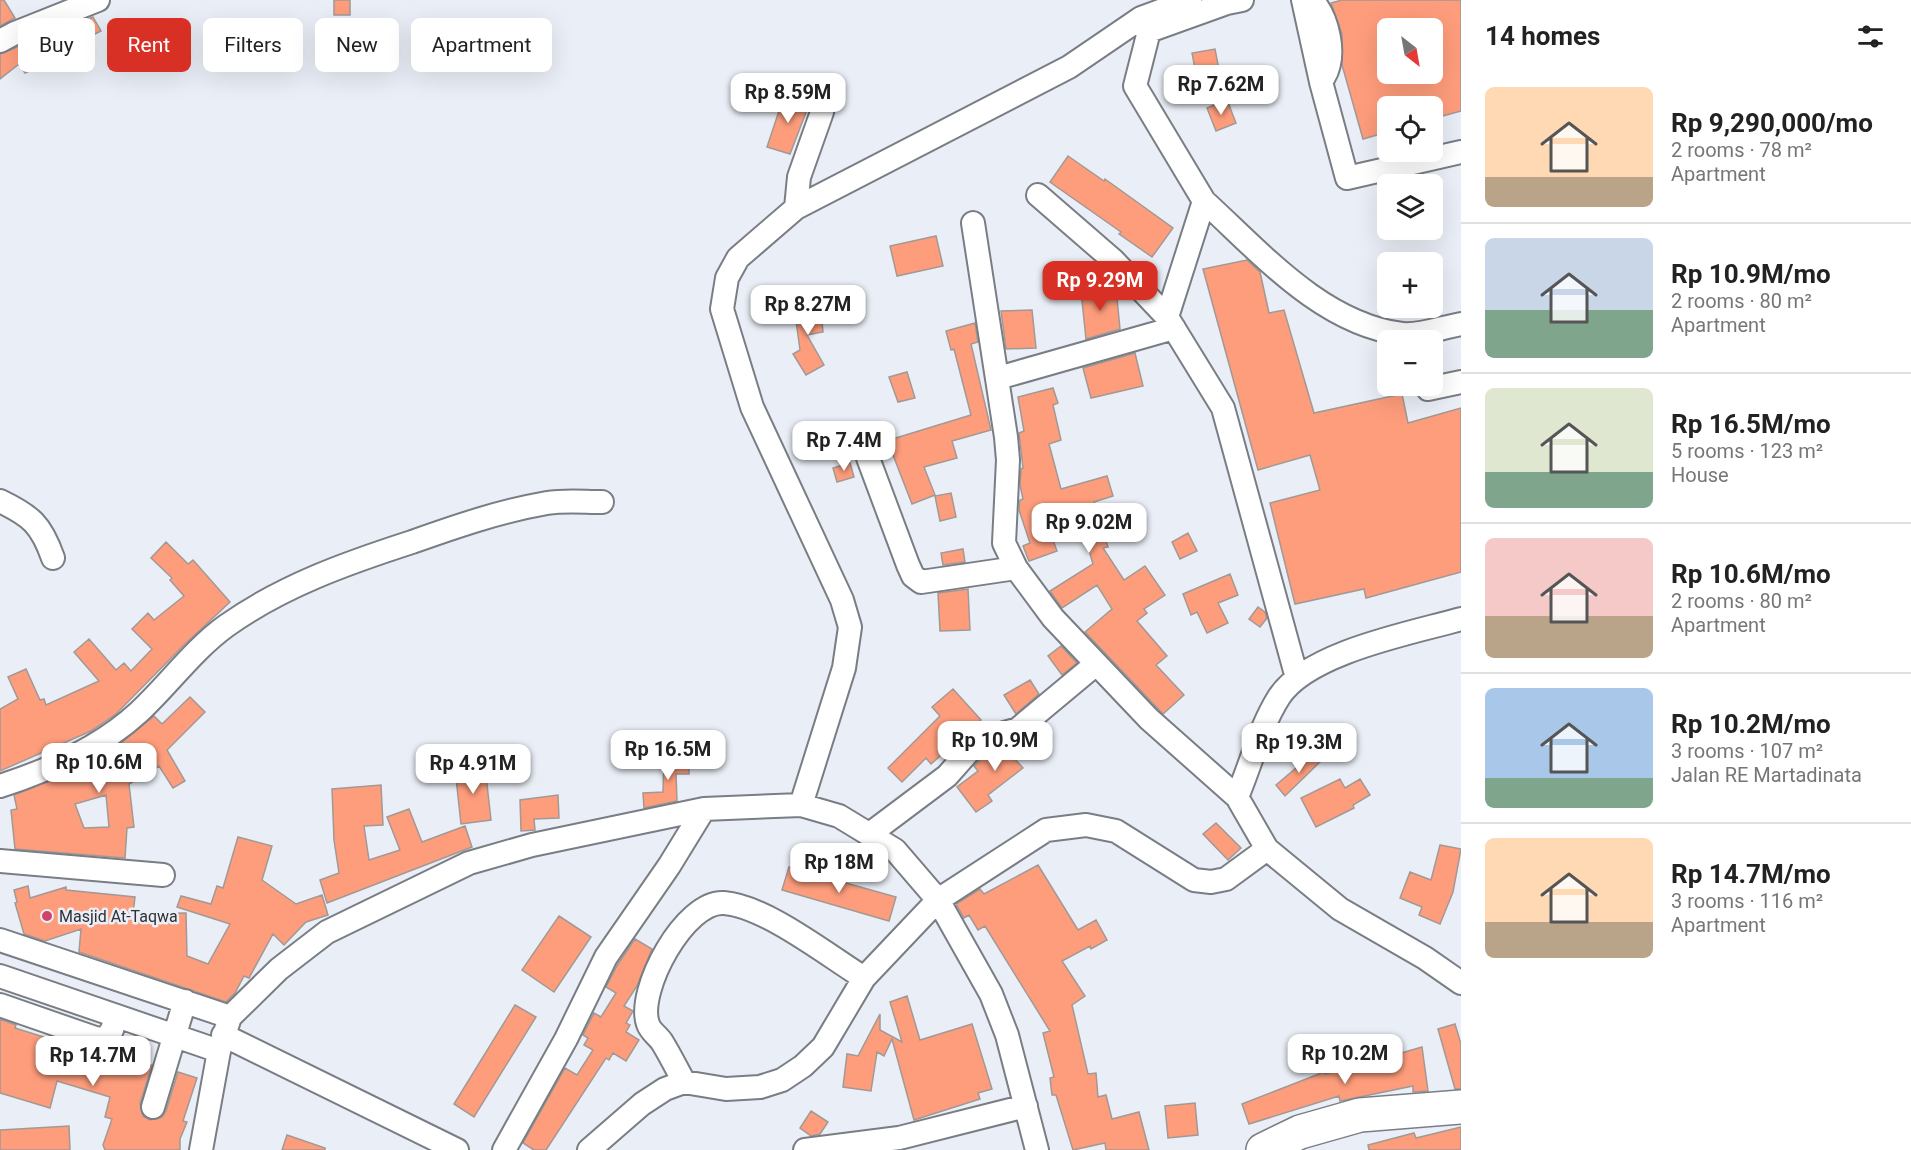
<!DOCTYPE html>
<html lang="en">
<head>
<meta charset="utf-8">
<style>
	:root { --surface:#fff; --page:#f2f2f2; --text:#222; --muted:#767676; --line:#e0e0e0; --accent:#d93025 }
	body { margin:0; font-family:Roboto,sans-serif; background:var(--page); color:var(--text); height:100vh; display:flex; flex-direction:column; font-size:22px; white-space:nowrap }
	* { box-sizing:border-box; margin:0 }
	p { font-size:20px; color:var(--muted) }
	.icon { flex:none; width:33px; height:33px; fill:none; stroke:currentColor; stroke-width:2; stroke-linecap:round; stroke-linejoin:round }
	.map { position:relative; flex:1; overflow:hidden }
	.drawer { display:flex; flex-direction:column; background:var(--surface); width:450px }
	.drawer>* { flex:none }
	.hud { position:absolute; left:18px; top:18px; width:570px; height:54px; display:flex; gap:12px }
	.needle { width:39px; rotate:149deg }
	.controls { position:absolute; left:1377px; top:18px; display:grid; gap:12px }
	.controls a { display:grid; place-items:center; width:66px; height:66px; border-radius:9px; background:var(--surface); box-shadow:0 6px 24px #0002; font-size:30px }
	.price { position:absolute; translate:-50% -51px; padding:0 14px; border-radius:12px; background:#fff; color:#222; font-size:20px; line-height:39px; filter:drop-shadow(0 2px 3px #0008) }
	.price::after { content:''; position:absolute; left:50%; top:36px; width:18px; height:14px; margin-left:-9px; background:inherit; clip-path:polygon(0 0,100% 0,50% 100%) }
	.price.active { background:var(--accent); color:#fff }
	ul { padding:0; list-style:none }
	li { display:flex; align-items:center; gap:18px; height:150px; padding:0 24px }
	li+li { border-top:2px solid var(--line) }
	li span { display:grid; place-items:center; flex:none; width:168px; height:120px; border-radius:9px; color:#555 }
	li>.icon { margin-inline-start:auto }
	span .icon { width:72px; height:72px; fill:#fffc; stroke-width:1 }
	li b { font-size:26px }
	h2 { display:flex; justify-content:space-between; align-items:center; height:72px; padding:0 24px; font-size:26px }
	.chip { padding:0 21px; border-radius:9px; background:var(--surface); box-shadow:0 6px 24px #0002; font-size:21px; line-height:54px }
	.chip.active { background:var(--accent); color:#fff }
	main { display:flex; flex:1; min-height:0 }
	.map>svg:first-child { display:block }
	.building { fill:#fe9d7c; stroke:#a29895; stroke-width:1.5; fill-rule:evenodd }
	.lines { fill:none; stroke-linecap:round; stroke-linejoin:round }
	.minor-casing { stroke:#797d84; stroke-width:26 }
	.highway-casing { stroke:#797d84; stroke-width:36 }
	.minor { stroke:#fff; stroke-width:22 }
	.highway { stroke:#fff; stroke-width:33 }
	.poi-dot { fill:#d14267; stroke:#eaeff7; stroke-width:2 }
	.labels { text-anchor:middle; stroke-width:5; stroke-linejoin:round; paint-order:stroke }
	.poi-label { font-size:16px; fill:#2e3033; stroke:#eaeff7; text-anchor:start }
</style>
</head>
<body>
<main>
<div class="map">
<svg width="1461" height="1150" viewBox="0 0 1461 1150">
	<rect width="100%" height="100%" fill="#eaeff7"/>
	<!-- building -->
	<path class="building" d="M 0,0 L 4,0 L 15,18 L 0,26 Z
		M 334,0 L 350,0 L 350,15 L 334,15 Z
		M 1342,0 L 1461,0 L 1461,111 L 1432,119 L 1432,106 L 1388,106 L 1388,132 L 1363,139 L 1342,65 L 1342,34 L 1331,3 ZM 1388,28 L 1432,28 L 1432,74 L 1388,74 Z
		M 93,17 L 101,31 L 49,58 L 51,61 L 25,73 L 19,64 L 0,79 L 0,54 Z
		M 1215,49 L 1219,70 L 1196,74 L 1192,53 Z
		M 785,93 L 810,102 L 790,154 L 767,147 Z
		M 1227,100 L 1236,123 L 1216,131 L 1207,108 Z
		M 1068,156 L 1104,181 L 1105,179 L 1173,228 L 1152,257 L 1119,234 L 1121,232 L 1050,182 Z
		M 936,236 L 943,266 L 897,276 L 890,246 Z
		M 1247,260 L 1260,272 L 1269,313 L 1284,310 L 1314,413 L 1402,394 L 1408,423 L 1461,408 L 1461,572 L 1366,598 L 1364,589 L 1295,604 L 1270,503 L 1320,490 L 1310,455 L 1258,470 L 1203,269 Z
		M 1116,288 L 1120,329 L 1086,339 L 1081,291 Z
		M 820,302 L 823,332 L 807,335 L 824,365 L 806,375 L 793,354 L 800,350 L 794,306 Z
		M 1032,310 L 1036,348 L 1006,349 L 1001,311 Z
		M 975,323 L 978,342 L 971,344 L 991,430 L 952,441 L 957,458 L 924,467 L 935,495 L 912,504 L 893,455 L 882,458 L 873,445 L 971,415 L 954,349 L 951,350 L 946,331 Z
		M 1135,353 L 1143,386 L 1091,398 L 1083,368 Z
		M 907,372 L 915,398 L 898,402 L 889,377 Z
		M 1053,388 L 1058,403 L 1053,405 L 1061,440 L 1049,444 L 1061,489 L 1107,476 L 1113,496 L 1094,502 L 1108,547 L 1103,548 L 1124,580 L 1145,566 L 1165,595 L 1144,609 L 1147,613 L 1137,621 L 1167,656 L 1156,665 L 1184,695 L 1163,714 L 1085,632 L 1112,609 L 1097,585 L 1062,608 L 1050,591 L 1093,564 L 1077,511 L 1046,521 L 1057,551 L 1029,561 L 1023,546 L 1030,543 L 1019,510 L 1020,500 L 1023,499 L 1020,485 L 1021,469 L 1023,468 L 1019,433 L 1024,431 L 1018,397 Z
		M 850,463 L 854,477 L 837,482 L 833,468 Z
		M 951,493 L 956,517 L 940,521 L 935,496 Z
		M 1188,533 L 1197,551 L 1180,559 L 1172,542 Z
		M 166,542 L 188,564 L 193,560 L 230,602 L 183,646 L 116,714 L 91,731 L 0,771 L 0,709 L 18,699 L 8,677 L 26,669 L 40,700 L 44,699 L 46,705 L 99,681 L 74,652 L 89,639 L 116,670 L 124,663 L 131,671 L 152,649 L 132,629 L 148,613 L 154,620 L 184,596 L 170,580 L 172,578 L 151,558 Z
		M 963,549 L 965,562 L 943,565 L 941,553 Z
		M 1230,574 L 1238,595 L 1218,603 L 1228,623 L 1207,633 L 1197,612 L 1191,615 L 1183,594 Z
		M 968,589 L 970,630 L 940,631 L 938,593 Z
		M 1258,607 L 1265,612 L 1267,618 L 1260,627 L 1249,619 Z
		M 1061,646 L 1077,663 L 1062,675 L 1048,656 Z
		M 1030,680 L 1039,694 L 1016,714 L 1004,695 Z
		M 953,689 L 981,720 L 931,764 L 926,758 L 902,782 L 888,768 L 940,716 L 932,707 Z
		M 190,697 L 205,712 L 167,750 L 185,781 L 173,788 L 159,766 L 129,784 L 134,827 L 127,828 L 125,858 L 15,849 L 11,810 L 17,809 L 14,795 L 101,760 L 117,750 L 115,748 L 154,716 L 162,724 ZM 106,795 L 109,827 L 84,828 L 75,804 Z
		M 1046,723 L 1050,729 L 1013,757 L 1023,768 L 988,795 L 992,801 L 976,812 L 957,787 L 978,771 L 974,766 L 980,760 L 996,749 L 1026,740 Z
		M 664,751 L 675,751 L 675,761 L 689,761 L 689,774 L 676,774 L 677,801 L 644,808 L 643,793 L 663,792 Z
		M 1316,751 L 1323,759 L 1285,796 L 1276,785 Z
		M 485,766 L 491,820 L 461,824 L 455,769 Z
		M 1340,779 L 1345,788 L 1360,779 L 1370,795 L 1353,805 L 1354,808 L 1316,827 L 1301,798 Z
		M 381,785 L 383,825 L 364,826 L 369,860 L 400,850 L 387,817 L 409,809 L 422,842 L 465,826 L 472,847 L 327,903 L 320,880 L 339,873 L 334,840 L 332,789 Z
		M 558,795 L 559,818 L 534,819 L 535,830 L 521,831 L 520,800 Z
		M 1216,823 L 1241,848 L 1228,860 L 1203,834 Z
		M 238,837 L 272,846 L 262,880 L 296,904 L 322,895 L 328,915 L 306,922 L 284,945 L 273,934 L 249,978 L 244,976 L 235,993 L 226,1002 L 79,952 L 81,929 L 45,941 L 24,934 L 15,903 L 17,902 L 14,890 L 28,886 L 30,898 L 66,887 L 66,890 L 135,897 L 133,914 L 186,913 L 187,956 L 208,964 L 230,924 L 177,907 L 181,896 L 211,904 L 217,886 L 223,888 Z
		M 1440,845 L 1461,849 L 1453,892 L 1440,924 L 1419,915 L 1422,907 L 1400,898 L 1410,872 L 1431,880 Z
		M 1038,865 L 1078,930 L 1096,920 L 1107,940 L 1091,949 L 1090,946 L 1062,961 L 1085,996 L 1072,1005 L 1088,1074 L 1096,1073 L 1098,1097 L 1106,1095 L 1112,1119 L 1139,1112 L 1149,1150 L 1106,1150 L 1105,1143 L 1073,1150 L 1056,1095 L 1052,1095 L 1050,1078 L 1054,1077 L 1043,1033 L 1050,1031 L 985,926 L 978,930 L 969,915 L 964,918 L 956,904 L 980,889 L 984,894 Z
		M 789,867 L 896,897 L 889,921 L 782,890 Z
		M 559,916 L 591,937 L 554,992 L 522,970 Z
		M 635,939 L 652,949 L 637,986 L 624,1006 L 633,1011 L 626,1023 L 630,1025 L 626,1032 L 639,1040 L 626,1061 L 613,1053 L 609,1060 L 606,1058 L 546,1150 L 534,1150 L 523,1143 L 565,1068 L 577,1075 L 593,1050 L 584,1045 L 588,1038 L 583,1035 L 594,1013 L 601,1017 L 616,993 L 606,987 L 618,964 Z
		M 907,996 L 920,1040 L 972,1024 L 992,1089 L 978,1093 L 980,1099 L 914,1120 L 892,1039 L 884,1056 L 877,1052 L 871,1091 L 843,1087 L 847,1054 L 858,1056 L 880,1014 L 880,1030 L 902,1042 L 890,1002 Z
		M 515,1005 L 536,1017 L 474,1117 L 454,1104 Z
		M 0,1019 L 16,1025 L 15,1028 L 66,1044 L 130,1062 L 152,1065 L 140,1104 L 143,1116 L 150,1120 L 162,1117 L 166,1111 L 178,1072 L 197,1078 L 183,1121 L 187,1122 L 180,1139 L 180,1150 L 105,1150 L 103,1145 L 112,1119 L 105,1117 L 110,1097 L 57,1081 L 50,1108 L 0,1093 Z
		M 1455,1024 L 1461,1044 L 1461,1089 L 1455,1089 L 1438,1029 Z
		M 1422,1047 L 1428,1091 L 1413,1092 L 1413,1086 L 1340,1101 L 1339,1096 L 1249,1124 L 1242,1104 L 1324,1072 L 1325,1074 L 1364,1064 L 1363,1060 L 1383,1054 L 1384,1058 Z
		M 1195,1103 L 1198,1135 L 1168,1138 L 1165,1106 Z
		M 811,1111 L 828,1122 L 820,1134 L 811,1136 L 800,1128 Z
		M 69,1126 L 70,1150 L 0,1150 L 0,1130 Z
		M 1461,1127 L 1461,1150 L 1369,1150 L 1368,1145 L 1414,1133 L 1416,1138 Z
		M 287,1135 L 325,1148 L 325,1150 L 282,1150 Z"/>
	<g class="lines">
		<defs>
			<path id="minor" d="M 1303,0 L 1321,82 L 1347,178 L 1461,152
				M 1312,0 C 1328,18 1337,55 1324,77
				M 0,41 L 15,33 L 98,0
				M 1038,195 L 1113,260 L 1167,317 L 1223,408 L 1297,678
				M 1204,201 C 1261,253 1322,324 1402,334 C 1420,336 1443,327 1461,324
				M 796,208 L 799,177 L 822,112
				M 973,223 L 1006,437 L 1008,460 L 1004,543 L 1016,568 L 1053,618 L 1149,719 L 1237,797 L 1267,849 L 1340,909 L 1425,958 L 1461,983
				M 1167,317 L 1204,201 L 1135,86 L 1149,31 L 1227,3 L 1242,0
				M 998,378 L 1174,328
				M 1426,386 L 1428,389 L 1461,382
				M 868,458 L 908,565 L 913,576 L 921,582 L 1016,568
				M 0,501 C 31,516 41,524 53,558
				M 0,786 C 50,770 100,748 139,712 C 169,684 193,650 226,626 C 282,586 347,563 412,542 C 457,526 501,511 547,503 C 565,500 584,502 602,502
				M 1237,797 C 1251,764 1260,727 1279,697 C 1308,652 1412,633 1461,619
				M 801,805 L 844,668 L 850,627 L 842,600 L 752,407 L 722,309 L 727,278 L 738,258 L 796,208 L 1069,67 L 1141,18 L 1190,0
				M 871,833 L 947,776 L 971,749 L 991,737 L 1018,729 L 1096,664
				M 0,861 L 163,875
				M 0,940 L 230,1017
				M 0,976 L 219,1051
				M 0,1005 L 98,1039 L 107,1037 L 112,1030 L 116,1016
				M 223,1035 L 457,1150
				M 684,1082 C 677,1069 670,1055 662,1042 C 658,1036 650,1031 648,1024 C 636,991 685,900 724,903 C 765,906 827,955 864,978
				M 153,1107 L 185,1001
				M 201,1150 L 219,1051 L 230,1017 L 279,969 L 327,932 L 469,863 L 532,845 L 704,809 L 801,805 L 839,816 L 895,850 L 938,900 L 991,994 L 1007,1035 L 1037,1150
				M 504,1150 L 566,1039 L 606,957 L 669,866 L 704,809
				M 589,1150 L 642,1104 L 665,1089 L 684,1082 L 726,1089 L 760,1087 L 782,1080 L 803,1066 L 823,1047 L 864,978 L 938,900 L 1046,830 L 1086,825 L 1116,831 L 1194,880 L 1211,882 L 1226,879 L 1267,849
				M 805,1150 L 899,1138 L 1026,1106"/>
			<path id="highway" d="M 1263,1150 L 1300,1132 L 1360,1115 L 1461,1107"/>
		</defs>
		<!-- minor casing -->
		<use href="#minor" class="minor-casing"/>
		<!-- highway casing -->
		<use href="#highway" class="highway-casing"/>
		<!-- minor -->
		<use href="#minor" class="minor"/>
		<!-- highway -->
		<use href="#highway" class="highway"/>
	</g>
	<!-- markers -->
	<circle class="poi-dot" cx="47" cy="916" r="6"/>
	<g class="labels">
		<!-- poi labels -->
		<g class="poi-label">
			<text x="59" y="922">Masjid At-Taqwa</text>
		</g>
	</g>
</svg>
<div class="controls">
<a><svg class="needle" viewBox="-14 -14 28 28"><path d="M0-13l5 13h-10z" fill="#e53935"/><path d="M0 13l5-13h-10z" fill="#767676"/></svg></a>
<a><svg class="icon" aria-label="locate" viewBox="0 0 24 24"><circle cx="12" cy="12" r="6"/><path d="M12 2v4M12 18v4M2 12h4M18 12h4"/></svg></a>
<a><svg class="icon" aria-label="layers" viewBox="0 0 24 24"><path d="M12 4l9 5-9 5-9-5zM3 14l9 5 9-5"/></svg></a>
<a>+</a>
<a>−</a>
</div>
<b class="price" style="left:1221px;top:116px">Rp 7.62M</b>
<b class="price" style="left:788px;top:124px">Rp 8.59M</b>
<b class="price active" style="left:1100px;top:312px">Rp 9.29M</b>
<b class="price" style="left:808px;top:336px">Rp 8.27M</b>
<b class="price" style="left:844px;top:472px">Rp 7.4M</b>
<b class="price" style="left:1089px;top:554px">Rp 9.02M</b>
<b class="price" style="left:995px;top:772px">Rp 10.9M</b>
<b class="price" style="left:1299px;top:774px">Rp 19.3M</b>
<b class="price" style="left:668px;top:781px">Rp 16.5M</b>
<b class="price" style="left:99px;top:794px">Rp 10.6M</b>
<b class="price" style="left:473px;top:795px">Rp 4.91M</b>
<b class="price" style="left:839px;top:894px">Rp 18M</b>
<b class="price" style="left:1345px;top:1085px">Rp 10.2M</b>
<b class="price" style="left:93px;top:1087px">Rp 14.7M</b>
<div class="hud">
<a class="chip">Buy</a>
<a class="chip active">Rent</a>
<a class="chip">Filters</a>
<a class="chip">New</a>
<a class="chip">Apartment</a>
</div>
</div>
<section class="drawer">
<h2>14 homes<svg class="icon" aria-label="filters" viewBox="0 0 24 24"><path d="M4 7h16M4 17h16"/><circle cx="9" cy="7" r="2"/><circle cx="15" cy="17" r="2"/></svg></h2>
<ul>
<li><span style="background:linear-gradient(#ffd9b3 75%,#b9a48a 0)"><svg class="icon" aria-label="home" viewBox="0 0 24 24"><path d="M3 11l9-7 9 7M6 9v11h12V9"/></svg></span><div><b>Rp 9,290,000/mo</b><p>2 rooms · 78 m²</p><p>Apartment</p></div></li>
<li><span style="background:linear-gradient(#c9d6e8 60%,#7fa58c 0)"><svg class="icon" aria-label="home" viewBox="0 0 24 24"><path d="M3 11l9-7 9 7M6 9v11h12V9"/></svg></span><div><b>Rp 10.9M/mo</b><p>2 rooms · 80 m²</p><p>Apartment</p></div></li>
<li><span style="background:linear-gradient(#dfe7d0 70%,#7fa58c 0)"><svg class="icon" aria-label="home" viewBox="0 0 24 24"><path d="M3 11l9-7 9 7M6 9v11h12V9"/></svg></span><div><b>Rp 16.5M/mo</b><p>5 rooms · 123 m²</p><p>House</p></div></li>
<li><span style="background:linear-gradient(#f6c9c9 65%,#b9a48a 0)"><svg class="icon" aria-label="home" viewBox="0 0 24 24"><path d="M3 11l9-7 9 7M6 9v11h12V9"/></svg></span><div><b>Rp 10.6M/mo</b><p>2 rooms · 80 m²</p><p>Apartment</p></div></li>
<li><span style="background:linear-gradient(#a9c7e8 75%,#7fa58c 0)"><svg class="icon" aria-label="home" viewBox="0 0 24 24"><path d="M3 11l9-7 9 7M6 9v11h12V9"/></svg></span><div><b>Rp 10.2M/mo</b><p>3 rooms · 107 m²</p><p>Jalan RE Martadinata</p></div></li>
<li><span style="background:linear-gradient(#ffd9b3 70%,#b9a48a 0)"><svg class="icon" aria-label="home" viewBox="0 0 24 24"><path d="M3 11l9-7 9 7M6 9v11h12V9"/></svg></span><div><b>Rp 14.7M/mo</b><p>3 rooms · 116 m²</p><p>Apartment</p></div></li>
</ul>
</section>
</main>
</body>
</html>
